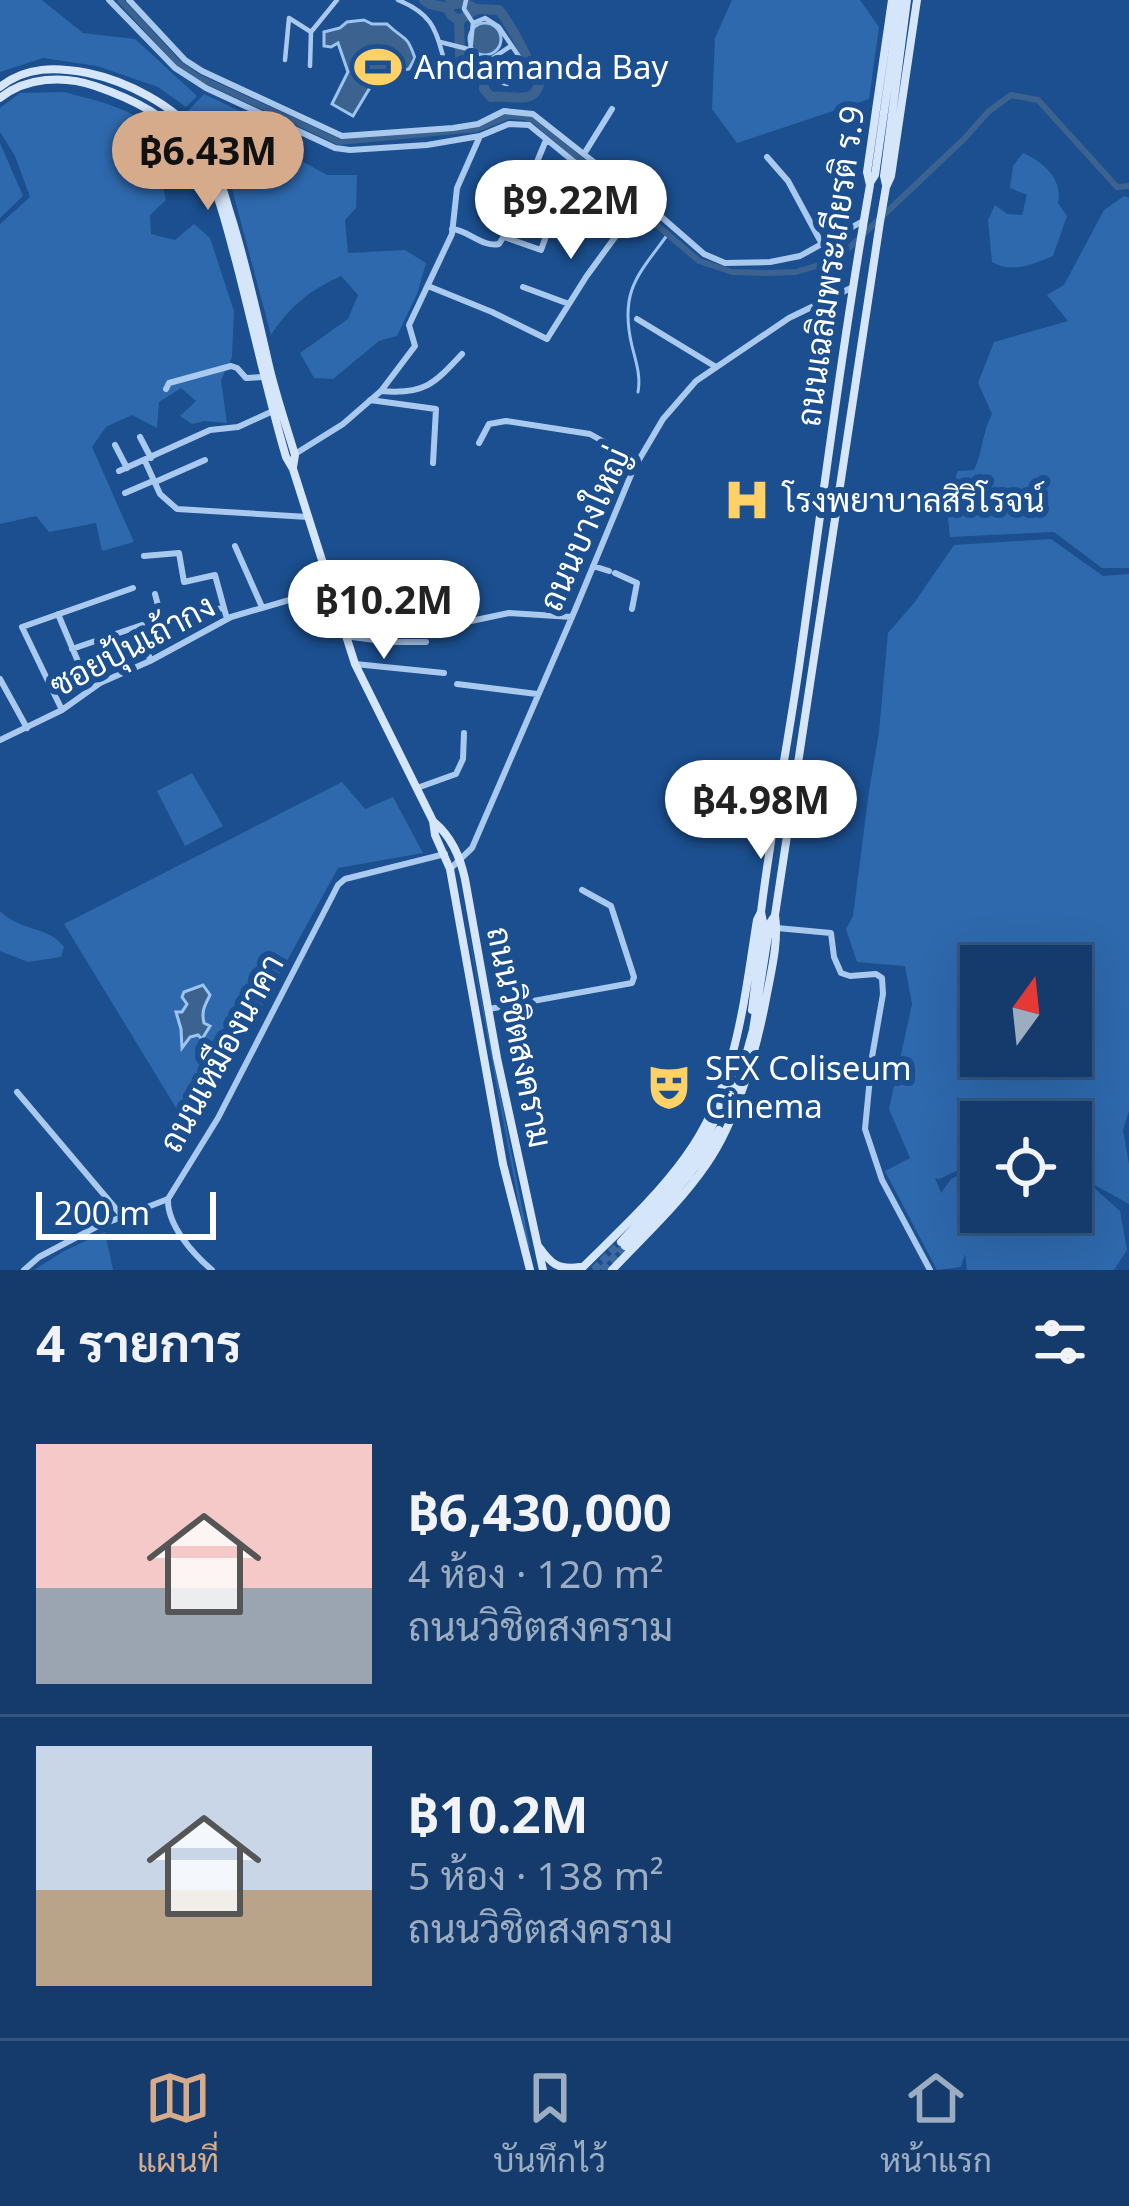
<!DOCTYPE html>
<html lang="th">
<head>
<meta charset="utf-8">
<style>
	:root { --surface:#143b6b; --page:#1d4271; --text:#f1f3f6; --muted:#9dadc1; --line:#33557e; --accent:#d6ab8b }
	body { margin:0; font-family:"Noto Sans",Sarabun,sans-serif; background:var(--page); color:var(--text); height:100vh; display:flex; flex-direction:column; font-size:45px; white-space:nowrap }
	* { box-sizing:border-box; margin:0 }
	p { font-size:39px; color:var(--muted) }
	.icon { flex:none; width:66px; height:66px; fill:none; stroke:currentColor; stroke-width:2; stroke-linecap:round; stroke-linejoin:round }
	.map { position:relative; height:1270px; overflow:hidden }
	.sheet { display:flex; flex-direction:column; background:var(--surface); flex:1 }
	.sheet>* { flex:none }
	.needle { width:78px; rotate:15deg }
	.controls { position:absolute; left:960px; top:945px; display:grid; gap:24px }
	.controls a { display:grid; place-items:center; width:132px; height:132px; border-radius:0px; background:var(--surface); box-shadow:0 12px 48px #0002,0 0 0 3px var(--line); font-size:60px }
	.scale { position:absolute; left:36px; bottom:30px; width:180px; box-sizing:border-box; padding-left:12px; border:6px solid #fff; border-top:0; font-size:33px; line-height:42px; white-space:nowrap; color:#fff; -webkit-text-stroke:9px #1b4f8f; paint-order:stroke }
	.price { position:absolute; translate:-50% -102px; padding:0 27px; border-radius:42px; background:#fff; color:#222; font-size:39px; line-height:78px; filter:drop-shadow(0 3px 6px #0008) }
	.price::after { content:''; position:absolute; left:50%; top:72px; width:36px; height:27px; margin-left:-18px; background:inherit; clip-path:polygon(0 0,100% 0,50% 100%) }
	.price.selected { background:var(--accent); color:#111 }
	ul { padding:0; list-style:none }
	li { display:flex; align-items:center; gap:36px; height:300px; padding:0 36px }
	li+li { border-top:3px solid var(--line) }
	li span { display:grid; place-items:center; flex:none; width:336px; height:240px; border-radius:0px; color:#555 }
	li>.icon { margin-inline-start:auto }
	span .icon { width:144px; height:144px; fill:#fffc; stroke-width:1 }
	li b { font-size:51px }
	h2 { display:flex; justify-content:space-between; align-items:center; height:144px; padding:0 36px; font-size:51px }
	.dock { display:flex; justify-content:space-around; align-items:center; height:168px; border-top:3px solid var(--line); background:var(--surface); font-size:33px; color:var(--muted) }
	.dock a { display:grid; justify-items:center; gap:6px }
	.dock .selected { color:var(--accent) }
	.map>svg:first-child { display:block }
	.green { fill:#2e69ad; fill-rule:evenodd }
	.water { fill:#3c6290; stroke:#9cc4f0; stroke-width:3 }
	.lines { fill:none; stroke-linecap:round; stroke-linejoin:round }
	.stream { stroke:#9cc4f0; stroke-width:3 }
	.canal { stroke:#3c6290; stroke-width:6 }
	.river { stroke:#3c6290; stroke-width:10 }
	.secondary-tunnel { stroke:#3d69a0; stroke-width:8; stroke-dasharray:8 4; stroke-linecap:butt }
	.pedestrian { stroke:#a9c9ee; stroke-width:4.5 }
	.minor { stroke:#a9c9ee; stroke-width:6 }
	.tertiary { stroke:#a9c9ee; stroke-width:6 }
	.secondary { stroke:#d6e6fa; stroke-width:8 }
	.labels { text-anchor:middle; stroke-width:12; stroke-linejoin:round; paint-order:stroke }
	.poi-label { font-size:33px; fill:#fff; stroke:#1b4f8f; text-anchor:start }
	.street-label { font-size:33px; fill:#fff; stroke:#1b4f8f }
</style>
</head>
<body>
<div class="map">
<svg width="1129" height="1270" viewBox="0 0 1129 1270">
	<rect width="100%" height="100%" fill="#1b4f8f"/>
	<!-- green -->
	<path class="green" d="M 0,0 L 42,0 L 83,33 L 135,39 L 197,96 L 186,107 L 158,87 L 97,66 L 43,58 L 0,72 Z
		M 732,0 L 860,0 L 879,27 L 869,99 L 737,143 L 712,109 L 715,38 Z
		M 64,92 C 111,104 143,112 178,148 L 161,178 L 166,200 L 150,215 L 151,234 L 175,240 L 194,224 L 210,238 L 234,311 L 232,357 L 221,380 L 227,423 L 204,421 L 192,424 L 180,416 L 196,401 L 181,388 L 159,402 L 157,428 L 132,415 L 106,427 L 92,447 L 134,542 L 102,551 L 96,523 L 49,532 L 36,516 L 0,524 L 0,224 L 30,197 L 15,156 L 0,132 L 0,108 L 20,93 Z
		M 204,94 L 284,132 L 275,146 L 327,175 L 357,175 L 356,208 L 345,220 L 348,253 L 405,250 L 426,263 L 417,294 L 397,336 L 379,341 L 333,379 L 314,378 L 300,353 L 348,319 L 358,295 L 341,276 C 309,291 291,305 271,335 L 227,170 L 214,143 L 187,112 Z
		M 0,143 L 23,196 L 0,218 Z
		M 1023,153 C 1043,162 1063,178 1058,203 L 1067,216 L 1053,256 C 1033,264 1012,274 992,262 L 988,220 L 995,205 L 1007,214 L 1022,215 L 1027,195 L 1010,188 L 1013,166 Z
		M 1124,196 L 1129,198 L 1129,568 L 1102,568 L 1054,532 L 950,537 L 946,501 L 958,471 L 974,470 C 983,451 982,433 992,414 L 978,383 L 994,342 L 1068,321 L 1047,295 L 1064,285 L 1104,210 Z
		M 1051,539 L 1103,576 L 1129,574 L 1129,1111 L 1123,1130 L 1129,1164 L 1129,1204 L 1084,1179 L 1120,1211 L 1127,1250 L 1114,1270 L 967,1270 L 965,1254 L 961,1267 L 937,1270 L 885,1171 L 910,1158 L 889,1109 L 912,1004 L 905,966 L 857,962 L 846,929 L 853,916 L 869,791 L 879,732 L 888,633 L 914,603 L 954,545 ZM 981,966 L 1071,966 L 1071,1056 L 981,1056 ZM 981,1122 L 1071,1122 L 1071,1212 L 981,1212 L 981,1165 L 951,1179 L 941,1193 L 935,1178 L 939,1179 L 981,1160 Z
		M 192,773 L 223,826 L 185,846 L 157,791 Z
		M 342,782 L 365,809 L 393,797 L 423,853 L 338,868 L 192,1134 L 64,924 Z
		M 457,873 L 530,1248 L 527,1248 Z
		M 0,911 C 19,931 49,926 64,947 L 61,957 L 28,962 L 0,951 Z
		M 105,1232 L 113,1270 L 34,1270 L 64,1251 Z"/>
	<!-- water -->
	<path class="water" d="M 364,20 L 372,24 L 387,24 C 406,42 406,33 415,58 L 409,69 L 394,72 L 385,80 L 374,81 L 353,116 L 332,104 L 348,72 L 338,43 L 331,47 L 324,46 L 324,32 L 340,28 L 347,22 Z
		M469 39a16 16 0 1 1 32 0a16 16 0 1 1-32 0Z
		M 203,985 L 210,995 C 205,1005 201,1011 204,1023 L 210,1026 L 202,1039 L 198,1035 L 190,1037 L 182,1048 L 181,1029 L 176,1012 L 182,1012 L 187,1004 L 182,997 L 184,992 Z"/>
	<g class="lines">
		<!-- stream -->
		<path class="stream" d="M 638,392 C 641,376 636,362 632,346 C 619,291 638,275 668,234"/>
		<!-- canal -->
		<path class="canal" d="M 120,0 L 179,64 L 198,77 L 339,142 L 477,129 L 509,116 L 524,117 L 535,121 L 699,261 L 732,272 L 767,273 L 796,272 L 836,260 L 964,139 L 988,112 L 1011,95 L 1038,100 L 1117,187 L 1129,186"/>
		<!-- river -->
		<path class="river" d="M 424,0 L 430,4 L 448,8 L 451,15 L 459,20
			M 450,0 L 454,4 L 465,3 L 474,8
			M 477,9 L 499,10 C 517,32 524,57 540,79 C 537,108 510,94 491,97 L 484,89 L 485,73 L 460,56 L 459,20 Z"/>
		<!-- secondary-tunnel -->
		<path class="secondary-tunnel" d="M 594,1270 L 621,1242
			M 602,1270 L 625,1246"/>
		<!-- pedestrian -->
		<path class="pedestrian" d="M 398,0 C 442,18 435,39 450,77 L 470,73 L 511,46
			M 466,0 L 464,9 L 473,23 L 470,52 L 488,62 L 493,80 L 507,84
			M 473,23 L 485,18 L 499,27 L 528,70
			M 440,42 L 468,49
			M 285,60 L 289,18 L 311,32 L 337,0
			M 310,66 L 311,32"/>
		<!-- minor -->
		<path class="minor" d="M 109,0 L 175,68 L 206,88 L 335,148 L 350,150 L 427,145 L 480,136 L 509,124 L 529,125 L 633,210
			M 129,0 L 185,60 L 202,71 L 342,136 L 453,128 L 478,124 L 504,111 L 533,114 L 642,200 L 704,254 L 725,263 L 770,262 L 800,256 L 863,221
			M 584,154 L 612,109
			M 767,157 L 788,181 L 822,244
			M 452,229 C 468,230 483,248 499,244 L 511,225 L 546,140
			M 504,237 L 541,250 L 573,162
			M 428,286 L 492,312 L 547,339 L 586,277 L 642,200
			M 523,287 L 569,304
			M 637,319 L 716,367
			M 166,389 L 169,383 L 231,366 L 237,368 L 246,378 L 263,377
			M 381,391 C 424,395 434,384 462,354
			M 370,400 L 436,409 L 433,463
			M 140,437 L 151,458
			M 479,443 L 489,424 L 506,421 L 590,434 L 638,461
			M 115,445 L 127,468
			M 295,454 L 343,424 L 381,391 L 415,346 L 409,325 L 452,234 L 457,188 L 480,136
			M 145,461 L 160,494 L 177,509 L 308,517
			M 119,471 L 210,430 L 238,427 L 273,411
			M 155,482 L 205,460
			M 125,493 L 153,481
			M 235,546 L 262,607
			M 144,556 L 179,553 L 184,582 L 215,575 L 227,619
			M 593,566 L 609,571
			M 615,573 L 637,583 L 632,609
			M 155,594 L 160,613 L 165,618 L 223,608
			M 58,614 L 90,690
			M 406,622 L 452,625 L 509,613 L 572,617
			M 345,636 L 390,642 L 426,642
			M 72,649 L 142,625 L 150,660
			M 355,664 L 444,673
			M 0,679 L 27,728
			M 457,684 L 537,694
			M 62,710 L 22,627 L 133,588
			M 0,740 L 62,710 L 100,683 L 150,661 L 231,617 L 330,588
			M 417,788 L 456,774 L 463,759 L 464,733
			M 450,869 L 472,848 L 575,610 L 633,470 L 663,419 L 696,381 L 789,318 L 853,287
			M 777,928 L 831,933 L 834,957 L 841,973 L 850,976 L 876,974 L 882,978 L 883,994 L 872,1057 L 865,1129 L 882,1180 L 930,1270
			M 489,1009 L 632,983 L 634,977 L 611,906 L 582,890
			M 17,1092 L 122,1216
			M 168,1199 C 167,1225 193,1254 212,1270"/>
		<!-- tertiary -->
		<path class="tertiary" d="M 24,1270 L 39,1257 L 96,1227 L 168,1199 L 218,1118 L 338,885 L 345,879 L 445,854"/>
		<!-- secondary -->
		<path class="secondary" d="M 0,87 C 26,66 56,67 88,73 C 126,81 174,105 198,137 C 215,159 222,186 230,213 C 246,263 257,314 269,366 C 276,396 286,425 295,455 L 293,467
			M 0,98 C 26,77 64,75 95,86 C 133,99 170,117 194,150 C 217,181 226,225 236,261 C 253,326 267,392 286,457 L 293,469 L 355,664 L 433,821 L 435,835 L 450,869 L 503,1164 L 530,1270
			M 870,183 L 875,175 L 900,0
			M 886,185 L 884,176 L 907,0
			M 434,822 C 452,837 460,857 465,879 L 497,1058 L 543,1270
			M 752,1010 L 763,922 L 761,912
			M 735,1095 L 753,1030 L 770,923 L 774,917
			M 621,1242 C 677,1183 715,1138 740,1060
			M 625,1246 C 660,1210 694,1174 719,1130
			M 539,1247 C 551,1264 558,1270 580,1267
			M 580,1270 C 616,1234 656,1198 686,1156 C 736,1087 744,1001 757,920 L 761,912 C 771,830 787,749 799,667 C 822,506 842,345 870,185 L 867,172 L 892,0
			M 612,1270 C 644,1236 679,1204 706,1165 C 737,1121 756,1051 766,999 C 771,972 779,942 775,915 L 880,222 L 886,187 L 891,176 L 917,0"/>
	</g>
	<!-- icons -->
	<defs>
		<symbol id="stadium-bare" viewBox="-9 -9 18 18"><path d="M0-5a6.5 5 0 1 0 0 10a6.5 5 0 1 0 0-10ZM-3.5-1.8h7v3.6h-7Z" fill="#ffd166" stroke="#1b4f8f" stroke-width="2.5" paint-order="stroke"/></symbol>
		<symbol id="hospital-bare" viewBox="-9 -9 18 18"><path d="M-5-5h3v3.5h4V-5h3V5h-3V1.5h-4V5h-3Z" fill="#ffd166" stroke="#1b4f8f" stroke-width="2.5" paint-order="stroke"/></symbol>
		<symbol id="theatre-bare" viewBox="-9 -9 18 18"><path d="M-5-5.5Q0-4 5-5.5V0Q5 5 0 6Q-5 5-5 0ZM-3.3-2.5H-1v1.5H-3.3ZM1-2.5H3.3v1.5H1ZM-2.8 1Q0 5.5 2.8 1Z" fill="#ffd166" stroke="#1b4f8f" stroke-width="2.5" paint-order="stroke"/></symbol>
	</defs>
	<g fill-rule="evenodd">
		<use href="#stadium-bare" x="345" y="34" width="66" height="66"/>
		<use href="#hospital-bare" x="714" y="467" width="66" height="66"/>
		<use href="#theatre-bare" x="636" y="1054" width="66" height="66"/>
	</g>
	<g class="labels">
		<!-- poi labels -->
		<g class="poi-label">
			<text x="414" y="79">Andamanda Bay</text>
			<text x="783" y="512">โรงพยาบาลสิริโรจน์</text>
			<text x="705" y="1080">SFX Coliseum<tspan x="705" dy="38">Cinema</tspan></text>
		</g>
		<!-- street labels -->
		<g class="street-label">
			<text transform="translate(830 266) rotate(-82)" y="12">ถนนเฉลิมพระเกียรติ ร.9</text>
			<text transform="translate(584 529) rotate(-66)" y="12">ถนนบางใหญ่</text>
			<text transform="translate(132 645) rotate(-28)" y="12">ซอยปุ้นเถ้ากง</text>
			<text transform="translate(520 1037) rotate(79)" y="12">ถนนวิชิตสงคราม</text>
			<text transform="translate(221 1053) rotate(-61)" y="12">ถนนเหมืองนาคา</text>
		</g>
	</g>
</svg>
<div class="controls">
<a><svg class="needle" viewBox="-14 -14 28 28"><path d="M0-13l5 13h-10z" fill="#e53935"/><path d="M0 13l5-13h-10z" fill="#9dadc1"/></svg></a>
<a><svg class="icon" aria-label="locate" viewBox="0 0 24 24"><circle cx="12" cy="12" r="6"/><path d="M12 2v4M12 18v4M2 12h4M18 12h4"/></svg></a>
</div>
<div class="scale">200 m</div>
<b class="price selected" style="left:208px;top:213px">฿6.43M</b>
<b class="price" style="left:571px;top:262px">฿9.22M</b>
<b class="price" style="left:384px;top:662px">฿10.2M</b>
<b class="price" style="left:761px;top:862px">฿4.98M</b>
</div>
<section class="sheet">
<h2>4 รายการ<svg class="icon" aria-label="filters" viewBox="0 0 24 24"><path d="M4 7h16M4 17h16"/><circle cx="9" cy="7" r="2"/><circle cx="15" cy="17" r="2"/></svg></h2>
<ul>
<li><span style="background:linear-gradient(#f6c9c9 60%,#9aa5b1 0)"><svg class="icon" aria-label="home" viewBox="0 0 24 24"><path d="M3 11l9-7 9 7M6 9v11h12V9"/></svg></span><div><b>฿6,430,000</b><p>4 ห้อง · 120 m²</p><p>ถนนวิชิตสงคราม</p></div></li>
<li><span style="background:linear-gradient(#c9d6e8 60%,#b9a48a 0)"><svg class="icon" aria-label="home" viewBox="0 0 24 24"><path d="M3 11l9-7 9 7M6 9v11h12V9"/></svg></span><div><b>฿10.2M</b><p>5 ห้อง · 138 m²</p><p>ถนนวิชิตสงคราม</p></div></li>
</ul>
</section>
<nav class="dock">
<a class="selected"><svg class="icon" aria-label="map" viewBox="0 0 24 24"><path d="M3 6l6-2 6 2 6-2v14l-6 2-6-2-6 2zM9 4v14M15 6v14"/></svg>แผนที่</a>
<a><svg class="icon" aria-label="saved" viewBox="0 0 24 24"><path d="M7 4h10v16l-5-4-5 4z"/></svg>บันทึกไว้</a>
<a><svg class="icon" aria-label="home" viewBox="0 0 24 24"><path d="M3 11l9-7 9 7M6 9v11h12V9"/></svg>หน้าแรก</a>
</nav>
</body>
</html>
